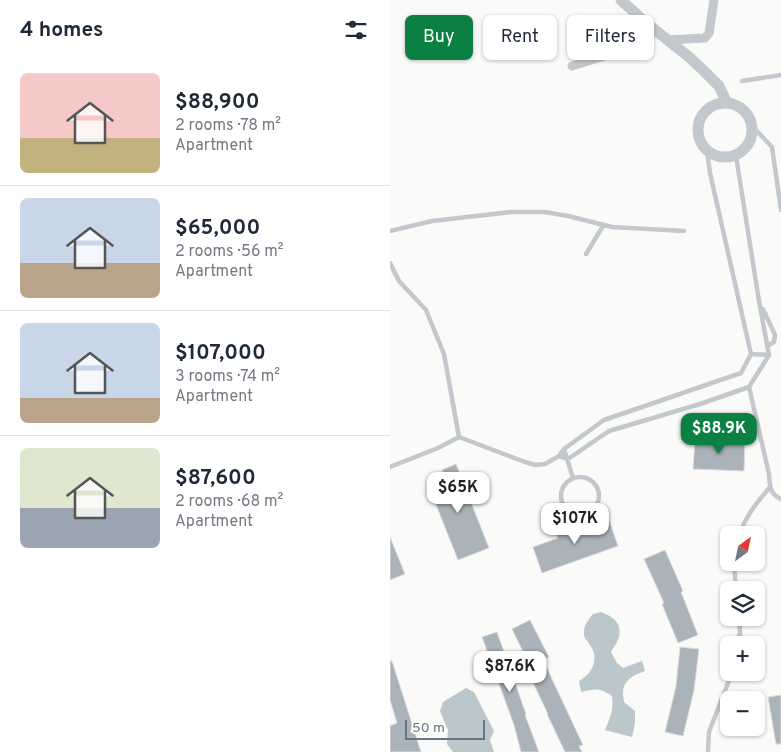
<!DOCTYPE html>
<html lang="en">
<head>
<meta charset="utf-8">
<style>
	:root { --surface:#fff; --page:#f2f2f3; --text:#1f2937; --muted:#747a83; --line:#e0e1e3; --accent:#0b8043 }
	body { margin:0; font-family:Overpass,sans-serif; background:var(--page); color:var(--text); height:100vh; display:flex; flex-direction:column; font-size:19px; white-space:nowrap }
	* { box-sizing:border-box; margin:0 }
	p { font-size:16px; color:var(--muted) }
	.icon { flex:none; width:28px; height:28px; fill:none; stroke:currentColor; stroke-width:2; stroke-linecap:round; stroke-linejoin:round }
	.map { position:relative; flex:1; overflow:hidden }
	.side { display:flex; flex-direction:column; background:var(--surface); width:390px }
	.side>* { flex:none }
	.banner { position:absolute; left:15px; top:15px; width:300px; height:45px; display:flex; gap:10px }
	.needle { width:32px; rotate:33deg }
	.tools { position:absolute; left:330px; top:526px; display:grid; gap:10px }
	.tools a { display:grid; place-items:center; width:45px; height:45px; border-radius:8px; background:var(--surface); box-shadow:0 1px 4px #0004; font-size:25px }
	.scale { position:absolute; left:15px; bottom:12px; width:80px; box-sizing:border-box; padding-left:5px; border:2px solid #657683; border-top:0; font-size:14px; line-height:18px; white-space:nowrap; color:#657683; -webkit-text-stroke:4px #fff; paint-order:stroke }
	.price { position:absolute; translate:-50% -42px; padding:0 11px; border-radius:10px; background:#fff; color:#222; font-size:16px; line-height:32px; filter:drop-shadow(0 1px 2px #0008) }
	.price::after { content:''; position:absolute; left:50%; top:30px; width:15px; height:11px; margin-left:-8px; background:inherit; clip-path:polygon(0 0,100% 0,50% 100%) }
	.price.current { background:var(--accent); color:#fff }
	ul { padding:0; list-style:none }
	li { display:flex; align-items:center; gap:15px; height:125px; padding:0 20px }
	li+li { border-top:1px solid var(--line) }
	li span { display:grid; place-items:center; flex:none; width:140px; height:100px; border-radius:8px; color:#555 }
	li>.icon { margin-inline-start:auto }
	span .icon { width:60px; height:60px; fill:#fffc; stroke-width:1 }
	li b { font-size:21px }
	h2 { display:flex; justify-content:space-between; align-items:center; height:60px; padding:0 20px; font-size:21px }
	.chip { padding:0 18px; border-radius:8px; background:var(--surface); box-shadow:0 1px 4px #0004; font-size:18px; line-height:45px }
	.chip.current { background:var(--accent); color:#fff }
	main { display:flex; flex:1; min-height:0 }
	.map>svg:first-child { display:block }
	.water { fill:#bbc7cb }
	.building { fill:#aab3b9; stroke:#dcdcda }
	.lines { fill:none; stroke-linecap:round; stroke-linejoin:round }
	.service { stroke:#c3c8cc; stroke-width:4.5 }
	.minor { stroke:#c3c8cc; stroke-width:9 }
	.tertiary { stroke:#c3c8cc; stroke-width:11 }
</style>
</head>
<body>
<main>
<section class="side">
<h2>4 homes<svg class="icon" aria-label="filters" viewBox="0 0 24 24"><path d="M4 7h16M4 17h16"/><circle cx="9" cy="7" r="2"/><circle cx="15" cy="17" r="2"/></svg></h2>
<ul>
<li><span style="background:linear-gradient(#f6c9c9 65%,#c2b280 0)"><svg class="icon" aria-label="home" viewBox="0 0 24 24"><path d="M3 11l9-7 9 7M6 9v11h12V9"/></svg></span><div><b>$88,900</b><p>2 rooms · 78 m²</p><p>Apartment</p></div></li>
<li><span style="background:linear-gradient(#c9d6e8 65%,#b9a48a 0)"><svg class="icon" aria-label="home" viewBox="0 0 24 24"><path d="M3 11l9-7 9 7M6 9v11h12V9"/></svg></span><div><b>$65,000</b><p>2 rooms · 56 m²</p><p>Apartment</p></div></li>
<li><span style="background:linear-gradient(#c9d6e8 75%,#b9a48a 0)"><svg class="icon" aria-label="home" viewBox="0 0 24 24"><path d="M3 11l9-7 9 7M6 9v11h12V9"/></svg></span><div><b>$107,000</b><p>3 rooms · 74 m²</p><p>Apartment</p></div></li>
<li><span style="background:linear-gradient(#dfe7d0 60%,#9aa5b1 0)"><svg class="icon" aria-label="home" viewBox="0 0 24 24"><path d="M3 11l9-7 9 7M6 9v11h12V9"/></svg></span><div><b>$87,600</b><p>2 rooms · 68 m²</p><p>Apartment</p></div></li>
</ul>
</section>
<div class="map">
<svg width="391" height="752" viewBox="0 0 391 752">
	<rect width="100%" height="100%" fill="#fafaf8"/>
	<!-- water -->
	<path class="water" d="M 211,612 C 223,617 232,622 229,637 C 228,641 224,647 221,652 L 227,663 L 233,668 L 252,661 L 255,671 C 238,677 230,683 234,702 L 245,711 L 245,723 L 242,737 L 215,730 C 220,718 224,709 222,696 C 209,687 205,689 191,692 L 189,681 C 202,674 210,659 200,645 C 197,641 193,638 194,631 C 194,625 199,619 203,614 Z
		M 76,688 L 84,692 L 104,731 L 100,740 L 104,752 L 63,752 L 57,744 L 58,730 L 50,711 L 53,702 Z"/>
	<!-- building -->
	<path class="building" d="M 305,439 L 355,441 L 354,471 L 303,469 Z
		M 66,464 L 99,548 L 68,560 L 37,482 L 54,476 L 52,470 Z
		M 219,520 L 228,546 L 152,573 L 143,547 L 168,538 L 164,530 L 190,522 L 193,530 Z
		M 0,537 L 15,574 L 0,580 Z
		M 275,550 L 293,591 L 291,592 L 308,635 L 288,643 L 272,604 L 274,603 L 254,559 Z
		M 140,620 L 159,657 L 153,660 L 193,745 L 189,746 L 192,752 L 175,752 L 157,714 L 158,714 L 137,670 L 141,668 L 122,629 Z
		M 107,632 L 136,714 L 135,715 L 149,752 L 131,752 L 124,725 L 92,637 Z
		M 290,647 L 309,649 L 304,690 L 293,736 L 275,732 L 286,686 Z
		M 0,661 L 2,661 L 31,752 L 0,752 L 0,726 L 7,723 L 0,700 Z
		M 391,695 L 391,744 L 386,744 L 378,697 Z"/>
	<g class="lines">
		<!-- service -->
		<path class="service" d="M 352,81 L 391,75
			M 362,126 L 382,147 L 391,210
			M 0,231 L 42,221 L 121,212 L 155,212 L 178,216 L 222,227 L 294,231
			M 196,254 L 213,226
			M 0,263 L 9,281 L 36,310 L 54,354 L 69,437
			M 373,309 L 385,335 L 384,342 L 377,346
			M 361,354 L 379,355
			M 359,387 L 379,474 C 380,486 379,493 391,499
			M 174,449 L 183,478
			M 169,456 L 178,459 L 219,431 L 310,404 L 359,387 L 379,355 L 369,301 L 346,156
			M 0,467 L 48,448 L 69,437 L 135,462 L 145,465 L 155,464 L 169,456 L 174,449 L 214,420 L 351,373 L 361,354 L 320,173 L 317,151
			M171 496a19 19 0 1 1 38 0a19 19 0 1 1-38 0Z
			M 349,535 C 357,514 366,504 380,487
			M 344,562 L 346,590
			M 347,645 L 350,633 L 349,618
			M 318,752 L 319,732 L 338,683 L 340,672"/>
		<!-- minor -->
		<path class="minor" d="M 277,40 L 315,38 L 319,33 L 324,0
			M 182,66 L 221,54 L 235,38 L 255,22"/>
		<!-- tertiary -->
		<path class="tertiary" d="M 231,0 L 255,22 L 299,57 L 313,70 L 329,86 L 337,103
			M308 130a27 27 0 1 1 54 0a27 27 0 1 1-54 0Z"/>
	</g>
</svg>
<div class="tools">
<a><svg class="needle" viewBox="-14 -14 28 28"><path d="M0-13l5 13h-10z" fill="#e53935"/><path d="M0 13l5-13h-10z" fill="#747a83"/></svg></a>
<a><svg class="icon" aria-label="layers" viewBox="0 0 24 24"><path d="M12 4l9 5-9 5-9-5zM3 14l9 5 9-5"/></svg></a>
<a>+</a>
<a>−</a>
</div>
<div class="scale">50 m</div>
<b class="price current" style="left:329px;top:455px">$88.9K</b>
<b class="price" style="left:68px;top:514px">$65K</b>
<b class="price" style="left:185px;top:545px">$107K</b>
<b class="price" style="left:120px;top:693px">$87.6K</b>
<div class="banner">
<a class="chip current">Buy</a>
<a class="chip">Rent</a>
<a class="chip">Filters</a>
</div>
</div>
</main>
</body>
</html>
